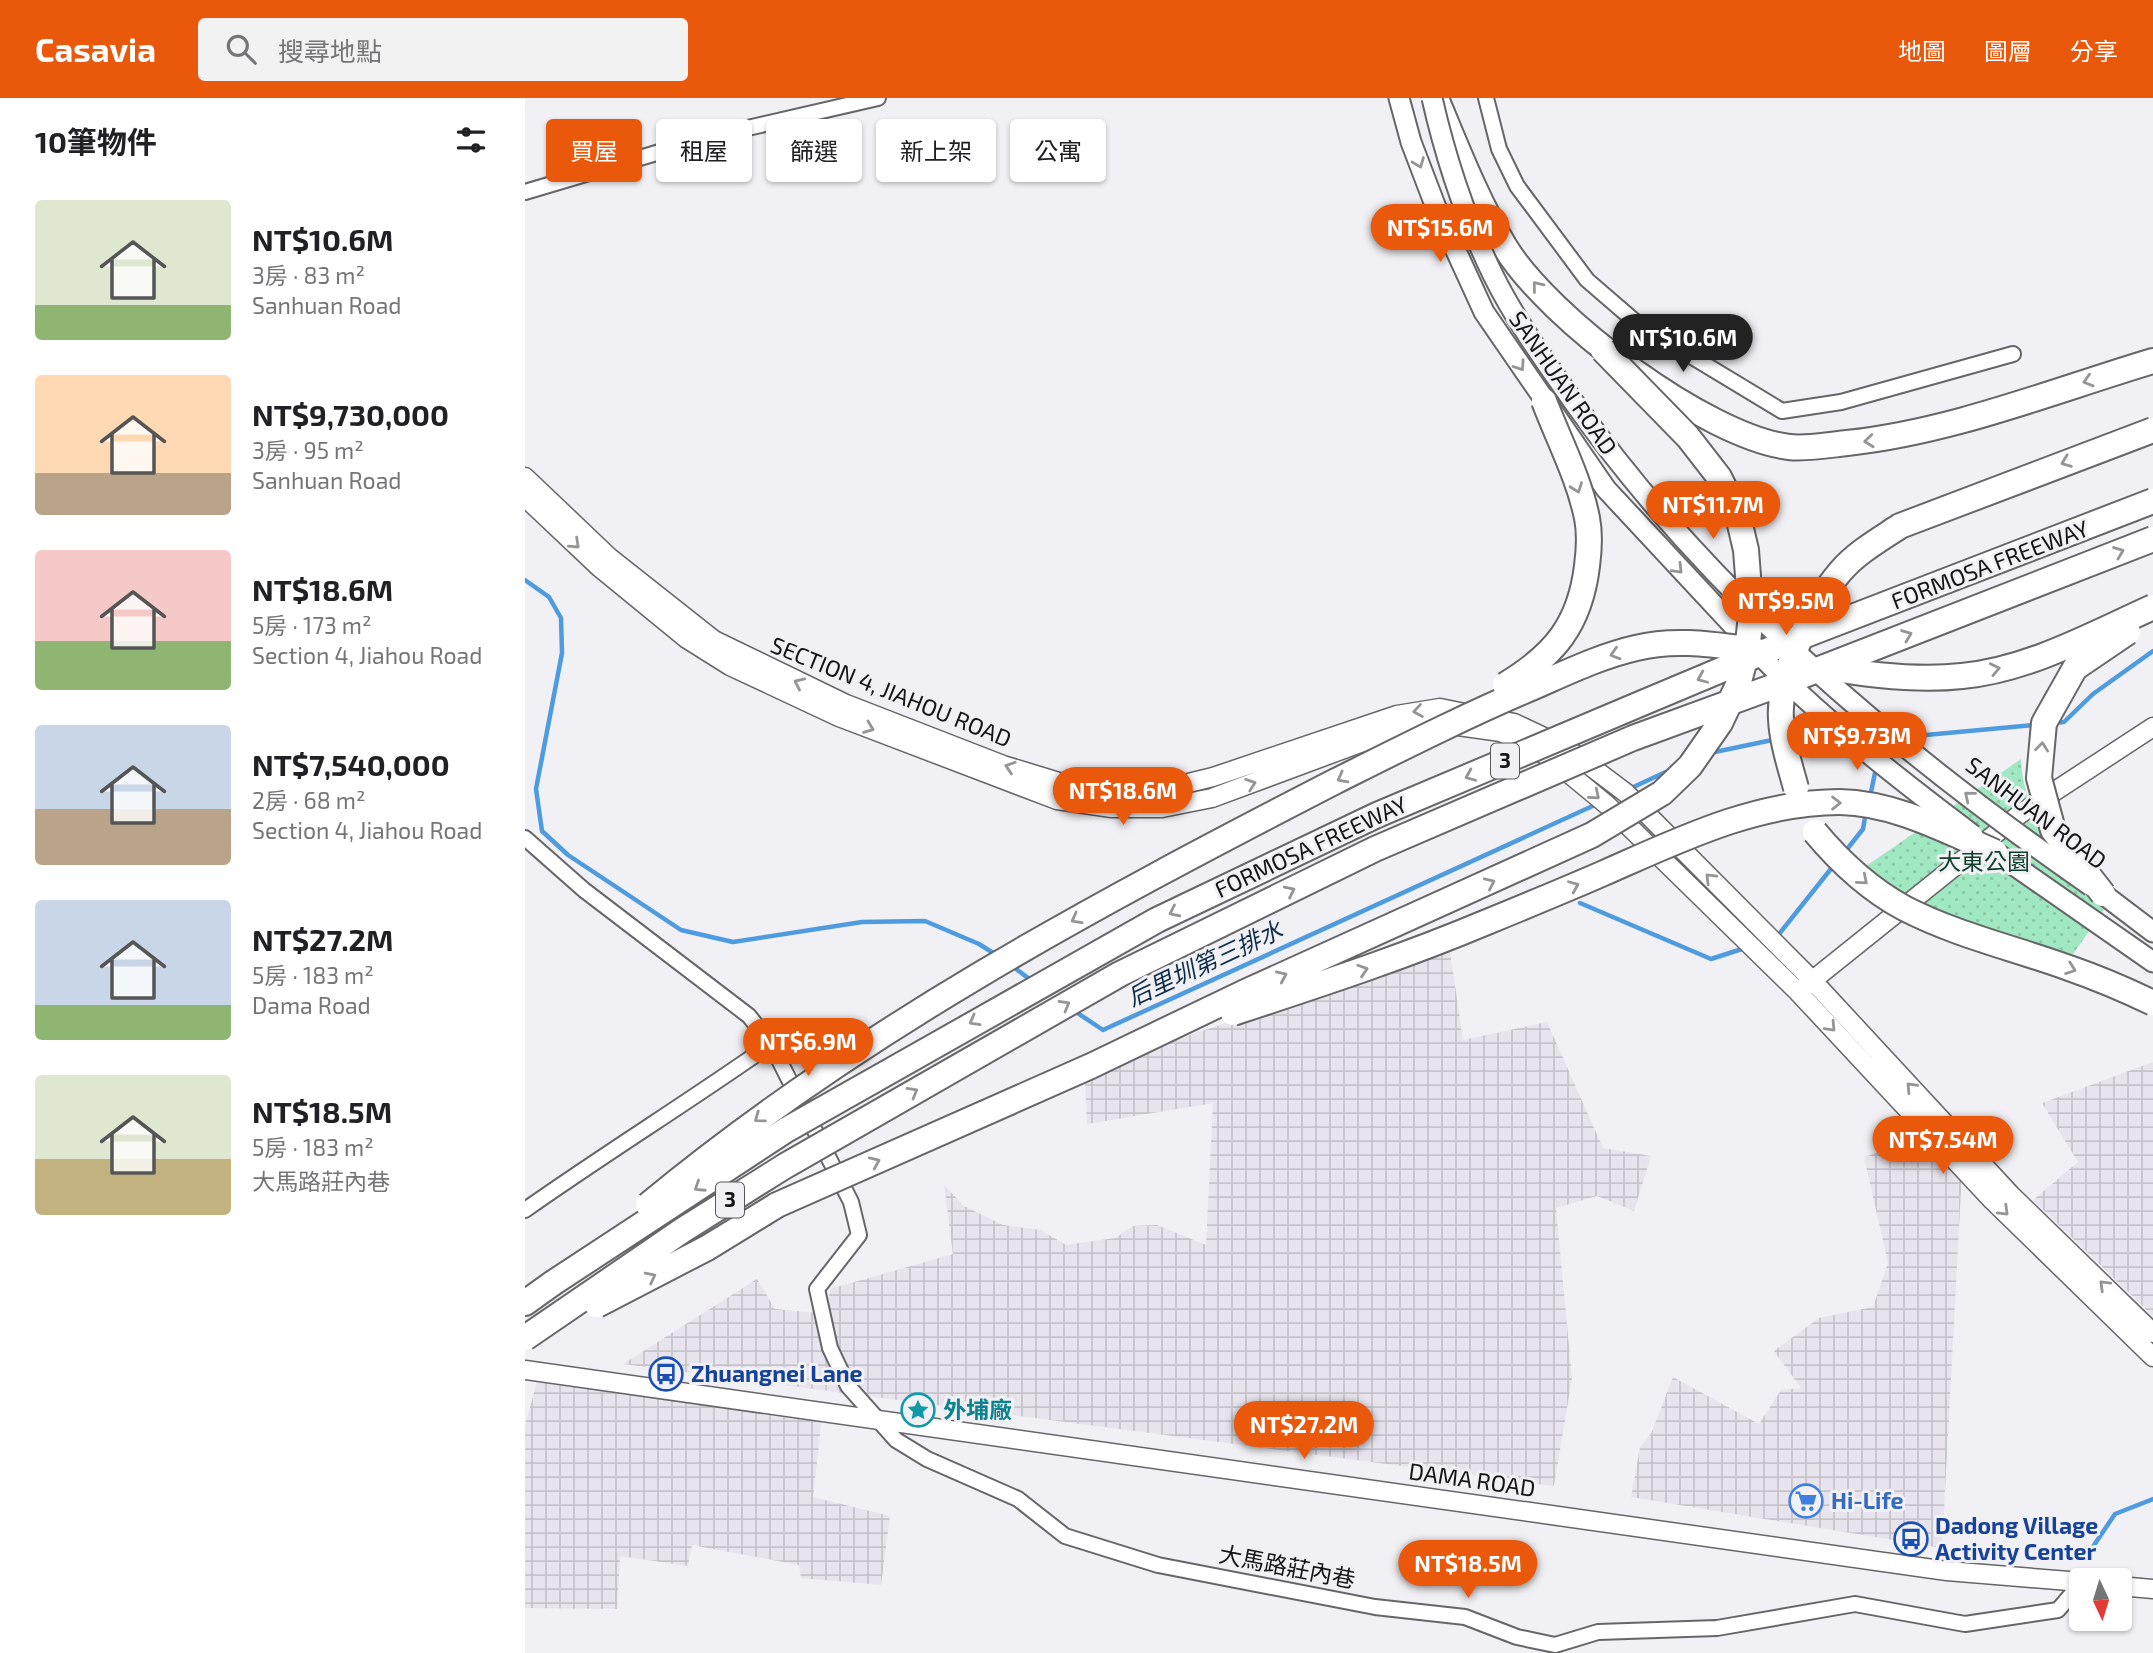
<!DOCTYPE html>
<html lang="zh-TW">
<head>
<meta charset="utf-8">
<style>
	:root { --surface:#fff; --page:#f2f2f2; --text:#202124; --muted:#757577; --accent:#ea580c }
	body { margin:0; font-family:"Exo 2","Noto Sans TC",sans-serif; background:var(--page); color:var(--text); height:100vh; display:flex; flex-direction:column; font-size:26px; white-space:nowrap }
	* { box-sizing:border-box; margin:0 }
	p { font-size:23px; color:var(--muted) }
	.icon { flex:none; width:38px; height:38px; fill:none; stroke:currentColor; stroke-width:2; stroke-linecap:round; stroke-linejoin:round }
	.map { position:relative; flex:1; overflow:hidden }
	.side { display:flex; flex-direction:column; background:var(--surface); width:525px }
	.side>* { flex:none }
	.hud { position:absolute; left:21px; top:21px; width:665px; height:63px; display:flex; gap:14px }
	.needle { width:46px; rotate:176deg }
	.tools { position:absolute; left:1544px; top:1470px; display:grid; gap:14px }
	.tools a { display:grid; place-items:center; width:63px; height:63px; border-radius:7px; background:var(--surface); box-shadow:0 2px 5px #0004; font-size:35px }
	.price { position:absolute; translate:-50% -60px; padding:0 16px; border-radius:24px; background:var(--accent); color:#fff; font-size:23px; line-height:46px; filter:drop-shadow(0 2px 4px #0008) }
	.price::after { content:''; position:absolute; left:50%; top:42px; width:21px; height:16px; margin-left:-10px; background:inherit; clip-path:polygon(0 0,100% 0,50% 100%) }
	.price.on { background:#222; color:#fff }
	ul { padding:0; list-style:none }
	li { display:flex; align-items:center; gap:21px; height:175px; padding:0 35px }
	li span { display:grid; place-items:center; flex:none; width:196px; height:140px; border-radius:7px; color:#555 }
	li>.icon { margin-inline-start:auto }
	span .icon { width:84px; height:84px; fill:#fffc; stroke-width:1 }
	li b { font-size:30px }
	h2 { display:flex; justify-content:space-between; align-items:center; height:84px; padding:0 35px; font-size:30px }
	.chip { padding:0 24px; border-radius:7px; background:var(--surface); box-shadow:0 2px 5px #0004; font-size:24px; line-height:63px }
	.chip.on { background:var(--accent); color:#fff }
	header { display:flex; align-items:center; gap:42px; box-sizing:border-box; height:98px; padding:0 35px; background:var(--accent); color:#fff }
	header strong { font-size:33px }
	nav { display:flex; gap:38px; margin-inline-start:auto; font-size:24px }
	.search { width:490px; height:63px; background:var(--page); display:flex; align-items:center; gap:18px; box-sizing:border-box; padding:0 24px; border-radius:7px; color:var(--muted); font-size:26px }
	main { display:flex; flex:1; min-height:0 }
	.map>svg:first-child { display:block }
	.industrial { fill:url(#industrial-grid) }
	.park { fill:url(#park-dots) }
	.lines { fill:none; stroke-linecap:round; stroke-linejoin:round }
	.stream { stroke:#4e9bdf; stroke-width:4.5 }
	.minor-casing { stroke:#666568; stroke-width:18 }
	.tertiary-casing { stroke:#666568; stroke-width:21 }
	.secondary-casing { stroke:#666568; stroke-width:23 }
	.motorway-casing { stroke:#666568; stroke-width:28 }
	.minor { stroke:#fff; stroke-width:14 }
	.tertiary { stroke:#fff; stroke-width:18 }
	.secondary { stroke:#fff; stroke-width:19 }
	.motorway { stroke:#fff; stroke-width:24 }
	.secondary-bridge-casing { stroke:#666568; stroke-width:23; stroke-linecap:butt }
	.motorway-bridge-casing { stroke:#666568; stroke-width:28; stroke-linecap:butt }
	.secondary-bridge { stroke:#fff; stroke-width:19 }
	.motorway-bridge { stroke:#fff; stroke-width:24 }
	.oneway { stroke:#969596 }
	.labels { text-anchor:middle; stroke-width:6; stroke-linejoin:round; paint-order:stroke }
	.shield { fill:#f1f0f4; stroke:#575658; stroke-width:2 }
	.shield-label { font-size:21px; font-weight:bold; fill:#151415 }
	.street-label { font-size:23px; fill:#151415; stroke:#f1f0f4 }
	.park-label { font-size:23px; fill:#11402c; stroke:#f1f0f4 }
	.transit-label { font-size:23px; font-weight:bold; fill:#164399; stroke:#f1f0f4; text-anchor:start }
	.culture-label { font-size:23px; font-weight:bold; fill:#0d838f; stroke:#f1f0f4; text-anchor:start }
	.shop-label { font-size:23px; font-weight:bold; fill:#366cbe; stroke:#f1f0f4; text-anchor:start }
	.water-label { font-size:24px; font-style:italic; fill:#0e2e4a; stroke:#f1f0f4 }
</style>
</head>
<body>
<header>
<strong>Casavia</strong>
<div class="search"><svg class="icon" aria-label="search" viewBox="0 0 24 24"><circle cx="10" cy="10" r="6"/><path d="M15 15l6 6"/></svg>搜尋地點</div>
<nav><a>地圖</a><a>圖層</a><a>分享</a></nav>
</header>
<main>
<section class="side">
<h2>10筆物件<svg class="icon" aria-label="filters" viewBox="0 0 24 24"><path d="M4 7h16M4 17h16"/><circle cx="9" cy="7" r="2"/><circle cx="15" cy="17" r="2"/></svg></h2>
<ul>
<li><span style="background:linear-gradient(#dfe7d0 75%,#8fb573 0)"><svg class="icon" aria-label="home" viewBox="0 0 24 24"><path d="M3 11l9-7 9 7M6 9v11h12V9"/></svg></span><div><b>NT$10.6M</b><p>3房 · 83 m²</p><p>Sanhuan Road</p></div></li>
<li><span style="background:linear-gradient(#ffd9b3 70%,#b9a48a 0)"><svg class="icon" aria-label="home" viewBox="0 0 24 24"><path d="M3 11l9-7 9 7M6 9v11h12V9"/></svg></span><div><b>NT$9,730,000</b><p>3房 · 95 m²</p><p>Sanhuan Road</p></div></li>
<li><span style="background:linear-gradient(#f6c9c9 65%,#8fb573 0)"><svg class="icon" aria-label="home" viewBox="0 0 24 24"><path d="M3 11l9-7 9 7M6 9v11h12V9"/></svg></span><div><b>NT$18.6M</b><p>5房 · 173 m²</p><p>Section 4, Jiahou Road</p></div></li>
<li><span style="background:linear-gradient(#c9d6e8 60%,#b9a48a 0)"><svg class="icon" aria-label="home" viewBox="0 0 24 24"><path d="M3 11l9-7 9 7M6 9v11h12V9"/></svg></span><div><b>NT$7,540,000</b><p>2房 · 68 m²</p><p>Section 4, Jiahou Road</p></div></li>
<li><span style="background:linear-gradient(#c9d6e8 75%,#8fb573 0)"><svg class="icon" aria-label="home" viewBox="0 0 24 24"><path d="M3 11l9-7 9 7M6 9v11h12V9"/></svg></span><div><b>NT$27.2M</b><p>5房 · 183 m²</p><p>Dama Road</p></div></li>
<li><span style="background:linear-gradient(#dfe7d0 60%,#c2b280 0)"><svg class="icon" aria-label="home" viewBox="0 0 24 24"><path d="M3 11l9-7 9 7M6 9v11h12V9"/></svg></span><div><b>NT$18.5M</b><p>5房 · 183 m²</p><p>大馬路莊內巷</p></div></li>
</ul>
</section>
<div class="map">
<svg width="1628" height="1555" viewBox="0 0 1628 1555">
	<defs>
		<pattern id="industrial-grid" width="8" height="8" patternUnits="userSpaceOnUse" patternTransform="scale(1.75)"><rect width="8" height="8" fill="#e8e4ee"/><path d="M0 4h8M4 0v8" fill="none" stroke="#c6c3cb"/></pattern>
		<pattern id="park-dots" width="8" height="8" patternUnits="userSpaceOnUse" patternTransform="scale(1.75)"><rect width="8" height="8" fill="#a0e8c2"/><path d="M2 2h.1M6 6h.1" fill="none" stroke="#89c6a6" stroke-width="1.8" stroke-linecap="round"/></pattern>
	</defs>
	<rect width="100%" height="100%" fill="#f1f0f4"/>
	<!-- industrial -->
	<path class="industrial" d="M 925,853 L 938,942 L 1022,924 L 1078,1050 L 1126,1058 L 1109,1113 L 1072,1098 L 1031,1110 L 1047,1280 L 1029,1388 L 98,1266 L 232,1181 L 250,1211 L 302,1216 L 305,1191 L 428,1156 L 419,1087 L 439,1108 L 478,1127 L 516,1132 L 541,1147 L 590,1140 L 608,1128 L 632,1127 L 681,1147 L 688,1005 L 562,1026 L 560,981 L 655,940 Z
		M 1628,964 L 1628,1218 L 1508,1102 L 1553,1064 L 1517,1005 Z
		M 1402,1038 L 1437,1073 L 1417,1450 L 1106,1399 L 1115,1349 L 1126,1336 L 1148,1279 L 1234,1326 L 1256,1292 L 1276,1290 L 1249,1253 L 1294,1220 L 1348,1209 L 1363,1165 L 1339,1059 Z
		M 13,1281 L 297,1319 L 288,1399 L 365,1418 L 356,1487 L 276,1480 L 274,1467 L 167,1447 L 163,1468 L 95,1458 L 92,1511 L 0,1510 L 0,1327 Z"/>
	<!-- park -->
	<path class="park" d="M 1496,661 C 1498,723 1542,766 1579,812 L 1548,856 L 1426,820 L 1337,771 Z"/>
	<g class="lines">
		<!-- stream -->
		<path class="stream" d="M 0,482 L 24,499 L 36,520 L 37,555 L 11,691 L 17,733 L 43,757 L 156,832 L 208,844 L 337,824 L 400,823 L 454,846 L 473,858
			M 1529,625 L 1539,624 L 1568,596 L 1628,553
			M 1267,639 L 1318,644
			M 1379,639 L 1509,627
			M 1340,643 L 1360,641
			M 1185,655 L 1252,641
			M 1354,658 L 1357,641
			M 1102,692 L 1145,672
			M 1345,699 L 1351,670
			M 1319,755 L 1338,731 L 1341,714
			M 1055,805 L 1186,861 L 1220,850
			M 1251,840 L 1309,767
			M 486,867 L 507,883
			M 548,912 L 578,932 L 1072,706
			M 1561,1459 L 1590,1416 L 1628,1401"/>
		<defs>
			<path id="minor" d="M 961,0 L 974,51 L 992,88 L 1062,182 L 1113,226 L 1257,313 L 1316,304 L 1488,256
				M 0,94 L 192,37 L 353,0
				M 0,740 L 59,792 L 224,918 L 246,946 L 326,1104 L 334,1137 L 292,1191 L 305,1250 L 323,1288 L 371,1342 L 402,1361 L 493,1401 L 540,1438 L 633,1467 L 850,1509 L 940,1519 L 992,1539 L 1030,1547 L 1073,1534 L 1192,1530 L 1330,1506 L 1440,1526 L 1533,1512 L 1556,1485
				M 0,1112 C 81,1055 165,1003 246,946"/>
			<path id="tertiary" d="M 0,379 L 84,459 L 189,542 L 321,606 L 478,667 L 534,684 L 592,694 L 643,690 L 688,679 L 872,617 L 915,610 L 989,625 L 1040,649 L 1101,695 L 1287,882 L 1486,1097 L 1628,1235
				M 0,399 L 74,469 L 162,541 L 205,568 L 314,619 L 532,702 L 587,710 L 637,710 L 687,700 L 862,635 L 919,626 L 976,634 L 1024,659 L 1082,707 L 1273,894 L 1467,1102 L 1628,1259
				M 1278,890 L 1495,716 L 1628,629
				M 0,1272 L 1422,1473 L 1556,1484
				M 1594,1488 L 1628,1491"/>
			<path id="secondary" d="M 874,0 L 886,44 L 910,107 L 959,214 L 1081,391 L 1230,551
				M 1470,754 L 1628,864
				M 1578,796 L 1628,834"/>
			<path id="motorway" d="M 913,5 C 933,53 953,104 980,149 C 1023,220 1181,339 1264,349 C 1282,351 1304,347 1322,345 C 1426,334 1528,293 1628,263
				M 0,1205 L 28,1185"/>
		</defs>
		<!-- minor casing -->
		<use href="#minor" class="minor-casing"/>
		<!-- tertiary casing -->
		<use href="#tertiary" class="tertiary-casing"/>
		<!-- secondary casing -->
		<use href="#secondary" class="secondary-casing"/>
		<!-- motorway casing -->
		<use href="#motorway" class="motorway-casing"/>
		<!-- minor -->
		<use href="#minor" class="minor"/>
		<!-- tertiary -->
		<use href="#tertiary" class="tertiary"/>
		<!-- secondary -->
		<use href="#secondary" class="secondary"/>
		<!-- motorway -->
		<use href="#motorway" class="motorway"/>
		<defs>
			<path id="secondary-bridge" d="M 907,0 C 921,62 941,122 969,179 C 991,223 1020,263 1048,303 C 1185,497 1372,653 1566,788
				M 1230,552 C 1297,621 1371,679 1448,737"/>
			<path id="motorway-bridge" d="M 1299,569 C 1343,577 1392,583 1437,578 C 1503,572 1568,536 1628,509
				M 980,587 C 1030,557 1055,526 1062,468 C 1064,453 1065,435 1062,420 C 1054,380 1033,340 1019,303
				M 1271,690 C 1265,668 1257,644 1256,621 C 1253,577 1287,507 1315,474 C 1331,455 1354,442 1375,428 L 1628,332
				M 1290,734 C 1315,764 1344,791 1379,810 C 1431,837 1489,850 1544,870 C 1573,880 1601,892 1628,905
				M 1578,796 L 1528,732 L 1514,680 L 1519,625 L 1550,570 L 1603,534
				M 708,915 C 793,887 879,859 962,824 C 1001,808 1040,792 1079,775 C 1154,742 1231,704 1315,704 C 1370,705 1421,733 1470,754
				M 123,1107 C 330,935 572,806 811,683 C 877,650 942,617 1011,588 C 1043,574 1076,558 1111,550 C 1151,540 1190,547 1230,552
				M 28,1185 L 261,1032 L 632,822 L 852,717 L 1115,606 L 1265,543 L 1628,403
				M 72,1207 L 182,1150 L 252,1107 L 566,968 L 718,895 L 1067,737 L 1137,695 L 1165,668 L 1195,625 L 1213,587 L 1222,554 L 1226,517 L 1221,452 L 1213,418 L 1194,379 L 1163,339 L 1078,252
				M 0,1240 L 158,1132 L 260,1068 L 595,876 L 850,751 L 1108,640 L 1269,581 L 1628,441"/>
		</defs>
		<!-- secondary-bridge casing -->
		<use href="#secondary-bridge" class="secondary-bridge-casing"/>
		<!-- motorway-bridge casing -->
		<use href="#motorway-bridge" class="motorway-bridge-casing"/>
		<!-- secondary-bridge -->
		<use href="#secondary-bridge" class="secondary-bridge"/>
		<!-- motorway-bridge -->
		<use href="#motorway-bridge" class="motorway-bridge"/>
	</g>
	<!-- one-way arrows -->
	<defs><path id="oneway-chevron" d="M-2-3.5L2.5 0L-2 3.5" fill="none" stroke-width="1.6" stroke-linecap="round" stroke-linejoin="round" transform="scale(1.75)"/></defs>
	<g class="oneway">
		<use href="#oneway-chevron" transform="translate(894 65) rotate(69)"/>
		<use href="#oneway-chevron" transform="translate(1012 188) rotate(-129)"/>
		<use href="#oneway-chevron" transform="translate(995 268) rotate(56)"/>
		<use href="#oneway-chevron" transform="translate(1563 283) rotate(163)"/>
		<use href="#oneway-chevron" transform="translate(1344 343) rotate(174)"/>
		<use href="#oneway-chevron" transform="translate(1541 364) rotate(159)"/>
		<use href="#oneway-chevron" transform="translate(1052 390) rotate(70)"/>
		<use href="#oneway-chevron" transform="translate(50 446) rotate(43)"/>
		<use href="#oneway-chevron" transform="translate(1594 454) rotate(-21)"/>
		<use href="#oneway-chevron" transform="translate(1153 471) rotate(46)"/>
		<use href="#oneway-chevron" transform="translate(1382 537) rotate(-21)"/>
		<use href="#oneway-chevron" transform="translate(1090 556) rotate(163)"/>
		<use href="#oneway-chevron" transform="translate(1470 571) rotate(-12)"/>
		<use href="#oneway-chevron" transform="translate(1177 580) rotate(157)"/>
		<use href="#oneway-chevron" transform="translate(274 585) rotate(-155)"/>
		<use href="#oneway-chevron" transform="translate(893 613) rotate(171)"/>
		<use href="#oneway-chevron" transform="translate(344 630) rotate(21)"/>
		<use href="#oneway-chevron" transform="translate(1517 649) rotate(-84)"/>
		<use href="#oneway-chevron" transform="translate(485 669) rotate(-162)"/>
		<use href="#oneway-chevron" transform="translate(945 678) rotate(157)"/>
		<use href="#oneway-chevron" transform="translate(817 680) rotate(152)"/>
		<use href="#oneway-chevron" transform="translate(726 686) rotate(-19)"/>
		<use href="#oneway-chevron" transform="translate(1070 697) rotate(40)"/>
		<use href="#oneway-chevron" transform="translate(1444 698) rotate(-141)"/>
		<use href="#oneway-chevron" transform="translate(1311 705)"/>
		<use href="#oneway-chevron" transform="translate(1185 780) rotate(-135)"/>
		<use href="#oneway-chevron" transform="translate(1338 782) rotate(40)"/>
		<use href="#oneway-chevron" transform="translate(965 785) rotate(-25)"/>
		<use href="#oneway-chevron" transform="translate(1049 788) rotate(-23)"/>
		<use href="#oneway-chevron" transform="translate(765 793) rotate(-26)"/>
		<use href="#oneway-chevron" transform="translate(649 814) rotate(154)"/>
		<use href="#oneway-chevron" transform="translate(551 821) rotate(151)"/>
		<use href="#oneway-chevron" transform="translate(1546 871) rotate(20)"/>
		<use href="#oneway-chevron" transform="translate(838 872) rotate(-18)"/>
		<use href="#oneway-chevron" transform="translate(757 878) rotate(-24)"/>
		<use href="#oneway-chevron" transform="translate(540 907) rotate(-30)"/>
		<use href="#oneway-chevron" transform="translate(449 923) rotate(151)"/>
		<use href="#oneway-chevron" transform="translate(1306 929) rotate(47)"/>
		<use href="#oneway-chevron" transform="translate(1386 989) rotate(-133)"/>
		<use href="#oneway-chevron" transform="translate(388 994) rotate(-30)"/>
		<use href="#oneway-chevron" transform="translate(234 1020) rotate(144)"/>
		<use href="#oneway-chevron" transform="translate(350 1064) rotate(-24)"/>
		<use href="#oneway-chevron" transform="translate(174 1089) rotate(147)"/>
		<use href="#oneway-chevron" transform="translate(1479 1113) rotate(44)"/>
		<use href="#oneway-chevron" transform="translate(126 1179) rotate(-27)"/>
		<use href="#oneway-chevron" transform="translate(1579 1187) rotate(-136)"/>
	</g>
	<!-- icons -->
	<defs>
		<symbol id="bus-ring" viewBox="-11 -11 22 22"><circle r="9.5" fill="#f1f0f4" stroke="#1a4fb4" stroke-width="1.5"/><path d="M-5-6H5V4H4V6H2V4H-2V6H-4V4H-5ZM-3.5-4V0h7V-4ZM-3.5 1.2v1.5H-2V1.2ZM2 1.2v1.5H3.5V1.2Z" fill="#1a4fb4"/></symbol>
		<symbol id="sight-ring" viewBox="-11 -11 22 22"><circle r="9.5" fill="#f1f0f4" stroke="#0f9aa8" stroke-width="1.5"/><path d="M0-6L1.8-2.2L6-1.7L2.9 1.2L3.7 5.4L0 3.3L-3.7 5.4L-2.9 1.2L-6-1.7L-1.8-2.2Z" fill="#0f9aa8"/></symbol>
		<symbol id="supermarket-ring" viewBox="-11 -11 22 22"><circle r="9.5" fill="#f1f0f4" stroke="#3f7fe0" stroke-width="1.5"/><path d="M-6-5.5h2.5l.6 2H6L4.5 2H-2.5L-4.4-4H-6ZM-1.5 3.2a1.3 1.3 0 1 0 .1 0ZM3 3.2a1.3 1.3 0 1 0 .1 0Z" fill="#3f7fe0"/></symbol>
	</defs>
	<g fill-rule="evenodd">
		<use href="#bus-ring" x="122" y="1257" width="38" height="38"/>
		<use href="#sight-ring" x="374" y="1293" width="38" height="38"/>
		<use href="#supermarket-ring" x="1262" y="1384" width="38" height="38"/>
		<use href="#bus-ring" x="1367" y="1422" width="38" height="38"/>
	</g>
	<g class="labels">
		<!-- shield labels -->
		<g class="shield">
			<rect x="966" y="645.5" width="28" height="35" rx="5"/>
			<rect x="191" y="1084.5" width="28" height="35" rx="5"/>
		</g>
		<g class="shield-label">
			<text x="980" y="670">3</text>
			<text x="205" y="1109">3</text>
		</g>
		<!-- street labels -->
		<g class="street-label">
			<text transform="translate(1038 285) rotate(55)" y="8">SANHUAN ROAD</text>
			<text transform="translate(1465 467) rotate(-21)" y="8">FORMOSA FREEWAY</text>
			<text transform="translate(366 594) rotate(22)" y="8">SECTION 4, JIAHOU ROAD</text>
			<text transform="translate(1511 715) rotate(37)" y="8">SANHUAN ROAD</text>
			<text transform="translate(786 749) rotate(-25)" y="8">FORMOSA FREEWAY</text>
			<text transform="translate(947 1382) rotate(8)" y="8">DAMA ROAD</text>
			<text transform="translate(762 1469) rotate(11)" y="8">大馬路莊內巷</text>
		</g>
		<!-- park labels -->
		<g class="park-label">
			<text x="1459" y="772">大東公園</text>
		</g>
		<!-- transit labels -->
		<g class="transit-label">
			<text x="166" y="1284">Zhuangnei Lane</text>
			<text x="1410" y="1436">Dadong Village<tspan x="1410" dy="26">Activity Center</tspan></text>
		</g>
		<!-- culture labels -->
		<g class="culture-label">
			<text x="418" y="1320">外埔廠</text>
		</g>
		<!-- shop labels -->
		<g class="shop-label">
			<text x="1306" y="1411">Hi-Life</text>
		</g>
		<!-- water labels -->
		<g class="water-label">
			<text transform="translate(680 866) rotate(-25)" y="8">后里圳第三排水</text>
		</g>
	</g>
</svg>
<div class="tools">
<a><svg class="needle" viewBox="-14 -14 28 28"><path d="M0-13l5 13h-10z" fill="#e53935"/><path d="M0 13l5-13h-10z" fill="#757577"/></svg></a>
</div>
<b class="price" style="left:915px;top:166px">NT$15.6M</b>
<b class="price on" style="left:1158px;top:276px">NT$10.6M</b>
<b class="price" style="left:1188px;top:443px">NT$11.7M</b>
<b class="price" style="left:1261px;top:539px">NT$9.5M</b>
<b class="price" style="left:1332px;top:674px">NT$9.73M</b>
<b class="price" style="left:598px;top:729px">NT$18.6M</b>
<b class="price" style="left:283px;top:980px">NT$6.9M</b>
<b class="price" style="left:1418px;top:1078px">NT$7.54M</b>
<b class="price" style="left:779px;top:1363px">NT$27.2M</b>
<b class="price" style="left:943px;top:1502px">NT$18.5M</b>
<div class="hud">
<a class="chip on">買屋</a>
<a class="chip">租屋</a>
<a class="chip">篩選</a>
<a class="chip">新上架</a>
<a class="chip">公寓</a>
</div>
</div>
</main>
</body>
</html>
